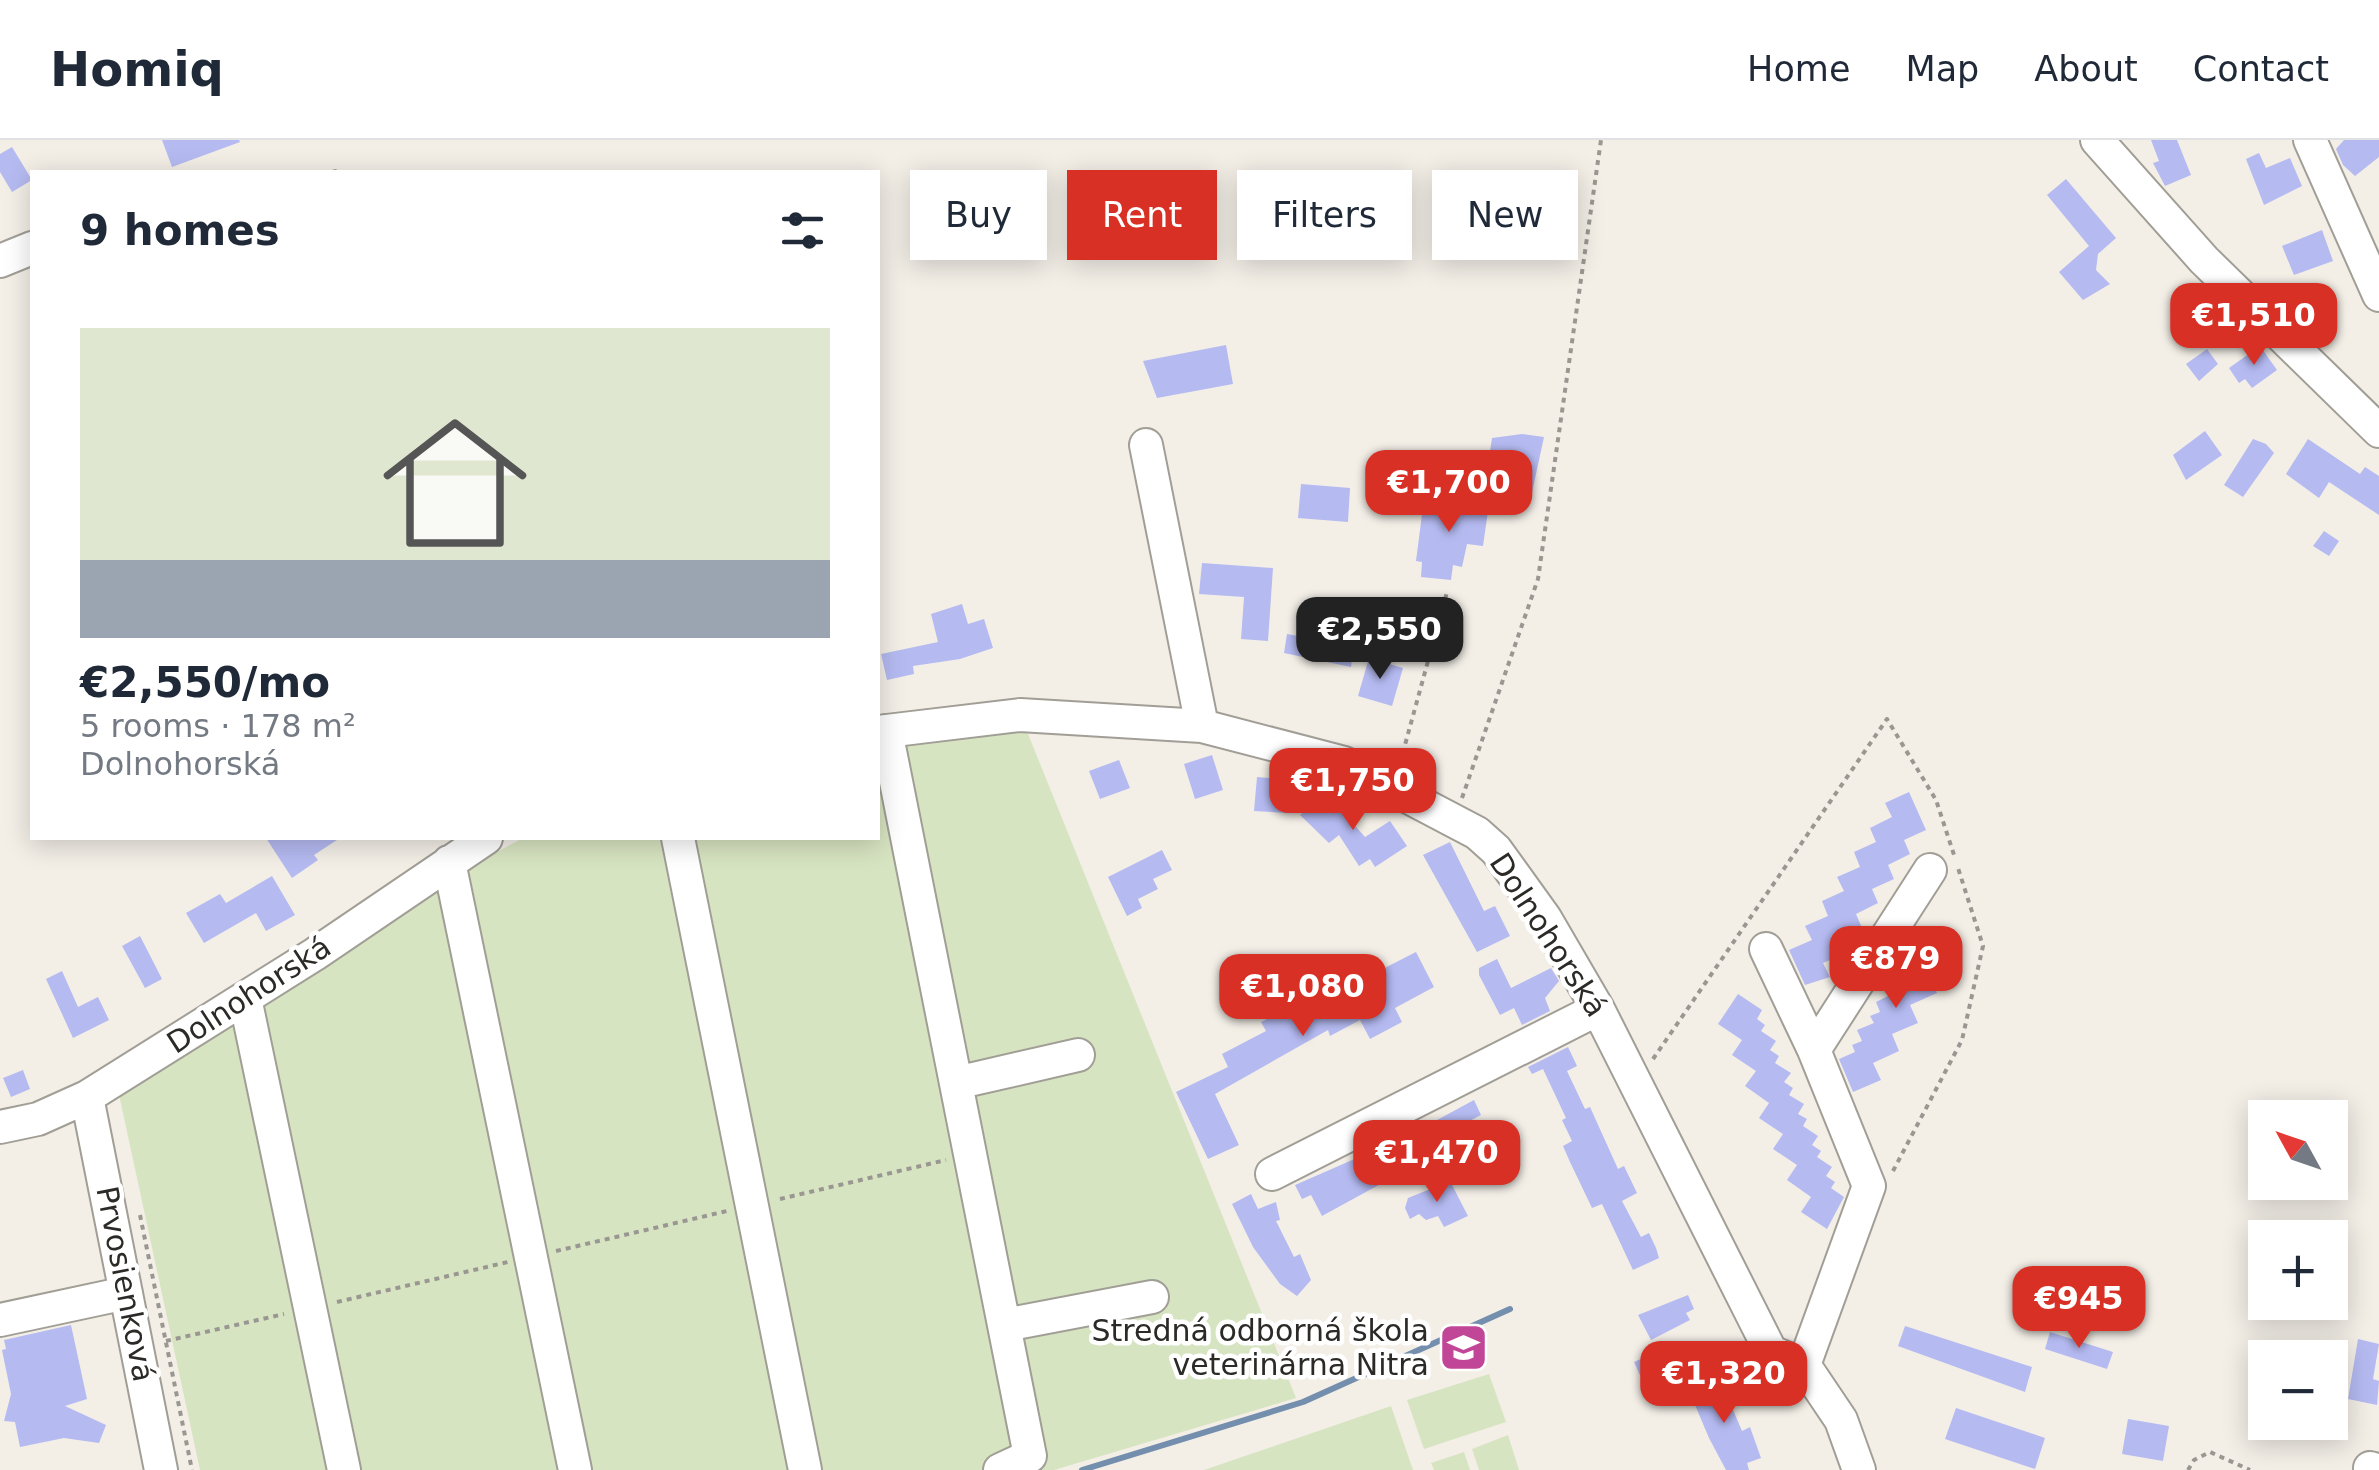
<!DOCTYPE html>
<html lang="en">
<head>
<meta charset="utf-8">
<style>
	:root { --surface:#fff; --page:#f6f6f7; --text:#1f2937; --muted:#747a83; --line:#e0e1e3; --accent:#d93025 }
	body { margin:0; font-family:"DejaVu Sans",sans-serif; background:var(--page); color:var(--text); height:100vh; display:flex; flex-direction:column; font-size:38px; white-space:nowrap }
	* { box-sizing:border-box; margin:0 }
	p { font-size:32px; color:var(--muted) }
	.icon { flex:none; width:55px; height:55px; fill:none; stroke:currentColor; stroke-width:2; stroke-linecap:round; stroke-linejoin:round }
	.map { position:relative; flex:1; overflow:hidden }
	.sheet { position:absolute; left:30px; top:30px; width:850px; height:670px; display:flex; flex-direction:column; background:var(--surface); border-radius:0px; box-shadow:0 5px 25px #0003 }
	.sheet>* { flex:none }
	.top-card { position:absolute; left:910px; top:30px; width:950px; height:90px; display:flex; gap:20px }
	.needle { width:65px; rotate:310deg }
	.fabs { position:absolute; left:2248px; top:960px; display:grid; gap:20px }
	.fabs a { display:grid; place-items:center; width:100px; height:100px; border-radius:0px; background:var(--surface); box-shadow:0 5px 25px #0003; font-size:50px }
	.price { position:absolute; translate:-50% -85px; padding:0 22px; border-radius:20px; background:var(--accent); color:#fff; font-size:32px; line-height:65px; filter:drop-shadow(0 2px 5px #0008) }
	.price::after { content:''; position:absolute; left:50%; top:60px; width:30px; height:22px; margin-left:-15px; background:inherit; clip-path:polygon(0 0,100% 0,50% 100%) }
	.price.selected { background:#222; color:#fff }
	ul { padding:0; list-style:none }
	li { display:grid; align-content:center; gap:20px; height:530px; padding:0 50px }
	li+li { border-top:2px solid var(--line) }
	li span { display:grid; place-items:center; height:310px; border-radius:0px; color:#555 }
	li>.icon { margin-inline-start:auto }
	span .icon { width:180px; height:180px; fill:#fffc; stroke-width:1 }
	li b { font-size:42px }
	h2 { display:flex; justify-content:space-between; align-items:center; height:120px; padding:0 50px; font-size:42px }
	.chip { padding:0 35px; border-radius:0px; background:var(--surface); box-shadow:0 5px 25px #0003; font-size:35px; line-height:90px }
	.chip.selected { background:var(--accent); color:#fff }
	header { display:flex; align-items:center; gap:60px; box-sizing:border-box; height:140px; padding:0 50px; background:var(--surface); border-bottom:2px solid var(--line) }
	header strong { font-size:48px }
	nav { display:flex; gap:55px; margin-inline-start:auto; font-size:35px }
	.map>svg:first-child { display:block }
	.green { fill:#d7e4c1 }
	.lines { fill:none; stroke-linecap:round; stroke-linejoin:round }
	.stream { stroke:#748ead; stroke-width:6 }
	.building { fill:#b5baf1 }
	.minor-casing { stroke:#a19e96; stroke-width:36 }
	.path { stroke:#9a9792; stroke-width:4; stroke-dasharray:5 5; stroke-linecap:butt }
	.minor { stroke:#fff; stroke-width:32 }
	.labels { text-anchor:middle; stroke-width:9; stroke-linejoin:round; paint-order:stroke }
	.street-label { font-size:30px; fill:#2b2a27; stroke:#fff }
	.poi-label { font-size:30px; fill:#2b2a27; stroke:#fff; text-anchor:end }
</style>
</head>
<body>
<header>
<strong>Homiq</strong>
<nav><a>Home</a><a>Map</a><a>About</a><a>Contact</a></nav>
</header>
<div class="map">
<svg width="2379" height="1330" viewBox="0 0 2379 1330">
	<rect width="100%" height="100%" fill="#f3efe7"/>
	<!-- green -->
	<path class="green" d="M 1024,584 L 1296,1258 L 1054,1330 L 200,1330 L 118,950 L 411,758 L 523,698 L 878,698 L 878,609 Z
		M 1489,1234 L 1506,1282 L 1424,1309 L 1407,1260 Z
		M 1391,1266 L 1413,1330 L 1204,1330 Z
		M 1508,1295 L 1519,1330 L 1479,1330 L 1472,1309 Z
		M 1464,1312 L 1470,1330 L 1434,1330 L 1431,1323 Z"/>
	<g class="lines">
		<!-- stream -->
		<path class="stream" d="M 1082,1330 L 1303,1262 L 1510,1169"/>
	</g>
	<!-- building -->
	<path class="building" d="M 162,0 L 239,0 L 240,2 L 172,27 Z
		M 2151,0 L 2177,0 L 2191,35 L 2165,46 L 2153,23 L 2159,21 Z
		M 2344,0 L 2379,0 L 2379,17 L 2355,36 L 2343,25 L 2336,9 Z
		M 12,7 L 32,40 L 12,52 L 0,32 L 0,14 Z
		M 2259,13 L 2266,28 L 2290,18 L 2302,46 L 2264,65 L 2246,19 Z
		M 2066,39 L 2116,98 L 2098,114 L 2096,130 L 2110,144 L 2083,160 L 2059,132 L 2089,106 L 2047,55 Z
		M 2322,90 L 2333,121 L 2294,135 L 2282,106 Z
		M 1226,205 L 1233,244 L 1157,258 L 1143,221 Z
		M 2260,206 L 2277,230 L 2252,248 L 2245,239 L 2239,243 L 2229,228 Z
		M 2207,209 L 2218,224 L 2199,241 L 2186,224 Z
		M 2205,291 L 2222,315 L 2186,340 L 2173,315 Z
		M 1522,294 L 1544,297 L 1531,357 L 1509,354 L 1512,334 L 1487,331 L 1492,298 Z
		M 2253,299 L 2266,304 L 2274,313 L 2243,357 L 2224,345 Z
		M 2308,299 L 2360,334 L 2365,327 L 2379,336 L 2379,375 L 2329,342 L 2319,358 L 2286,334 Z
		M 1301,344 L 1350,348 L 1348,382 L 1298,378 Z
		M 1424,359 L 1489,364 L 1483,406 L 1467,404 L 1462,427 L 1453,425 L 1451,440 L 1421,437 L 1422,422 L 1416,421 Z
		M 2324,391 L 2339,401 L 2329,416 L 2313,406 Z
		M 1202,423 L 1273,428 L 1268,501 L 1241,499 L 1244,457 L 1199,454 Z
		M 962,464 L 968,484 L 984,479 L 993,508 L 960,519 L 913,526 L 914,534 L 887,540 L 881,514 L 938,502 L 931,474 Z
		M 1287,494 L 1354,506 L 1351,527 L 1284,513 Z
		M 1369,518 L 1403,528 L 1392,566 L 1358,556 Z
		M 1212,615 L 1223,650 L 1195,659 L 1184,624 Z
		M 1119,620 L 1130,648 L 1100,659 L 1089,631 Z
		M 1257,637 L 1290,640 L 1288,673 L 1254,671 Z
		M 1909,652 L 1926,690 L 1904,700 L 1910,714 L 1888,725 L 1894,739 L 1872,749 L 1878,763 L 1856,774 L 1862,788 L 1839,798 L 1846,813 L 1823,823 L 1830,837 L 1805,845 L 1789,810 L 1812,800 L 1805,786 L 1828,776 L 1822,761 L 1844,751 L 1837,737 L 1860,727 L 1854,712 L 1876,702 L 1870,688 L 1892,677 L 1885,663 Z
		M 1326,653 L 1365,697 L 1390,681 L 1407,706 L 1375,727 L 1370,719 L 1359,726 L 1339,695 L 1329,703 L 1300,675 Z
		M 266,698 L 340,698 L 314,715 L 318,720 L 292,738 Z
		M 1450,702 L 1484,771 L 1495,766 L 1510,796 L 1477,812 L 1423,715 Z
		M 1162,710 L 1172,730 L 1153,739 L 1158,749 L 1138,759 L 1142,768 L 1127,776 L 1108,737 Z
		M 272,736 L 295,775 L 266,791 L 256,773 L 204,803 L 186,773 L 220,754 L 226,763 Z
		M 1940,791 L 1955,824 L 1929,836 L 1937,853 L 1910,865 L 1918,883 L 1892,894 L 1899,911 L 1873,923 L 1881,940 L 1853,952 L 1839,919 L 1855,912 L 1852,905 L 1862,901 L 1857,890 L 1874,883 L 1870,876 L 1880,872 L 1876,862 L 1892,854 L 1889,848 L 1899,843 L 1895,833 L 1911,825 L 1908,818 L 1918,814 L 1913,804 Z
		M 140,796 L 162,839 L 145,848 L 122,806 Z
		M 1416,812 L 1434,847 L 1395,868 L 1402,882 L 1370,899 L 1360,880 L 1330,896 L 1328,890 L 1215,954 L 1239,1005 L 1208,1019 L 1176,952 L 1228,927 L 1222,914 L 1266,891 L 1261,882 L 1361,834 L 1363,839 Z
		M 1497,819 L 1511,848 L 1551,828 L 1559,841 L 1545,858 L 1550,871 L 1522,885 L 1514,868 L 1500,875 L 1479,835 L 1479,828 Z
		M 62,831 L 78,867 L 98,857 L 109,880 L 73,898 L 46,839 Z
		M 1738,854 L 1762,870 L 1757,879 L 1765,885 L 1761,891 L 1776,901 L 1770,910 L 1779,916 L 1775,923 L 1791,933 L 1784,942 L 1793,948 L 1789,955 L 1804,964 L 1798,974 L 1807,979 L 1803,986 L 1818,996 L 1812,1005 L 1821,1011 L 1817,1017 L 1832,1027 L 1826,1036 L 1835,1042 L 1831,1048 L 1844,1057 L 1827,1089 L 1801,1072 L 1811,1057 L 1787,1040 L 1797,1025 L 1773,1009 L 1783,994 L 1759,978 L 1769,963 L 1745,946 L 1756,931 L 1732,915 L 1742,900 L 1718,884 Z
		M 1568,907 L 1577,926 L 1567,931 L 1585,969 L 1590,967 L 1618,1029 L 1624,1026 L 1637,1053 L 1622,1061 L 1641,1097 L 1649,1093 L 1656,1108 L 1659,1118 L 1633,1130 L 1602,1064 L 1592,1068 L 1570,1022 L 1563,1006 L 1572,1001 L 1562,980 L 1566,978 L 1543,929 L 1532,934 L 1528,927 Z
		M 23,930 L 30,949 L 11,957 L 3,938 Z
		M 1474,960 L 1481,975 L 1458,987 L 1462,995 L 1439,1008 L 1426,986 Z
		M 1399,992 L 1406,1008 L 1397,1012 L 1406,1030 L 1322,1076 L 1311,1055 L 1302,1059 L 1295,1045 L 1382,1007 L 1380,1002 Z
		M 1450,1041 L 1468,1076 L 1444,1087 L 1438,1076 L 1426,1080 L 1419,1074 L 1410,1079 L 1405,1068 L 1408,1058 Z
		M 1251,1054 L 1258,1069 L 1276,1062 L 1280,1080 L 1276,1081 L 1294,1117 L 1300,1114 L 1311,1140 L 1297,1156 L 1280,1144 L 1253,1107 L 1232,1064 Z
		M 1688,1155 L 1694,1169 L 1686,1173 L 1690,1180 L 1651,1200 L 1638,1175 Z
		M 71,1185 L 87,1259 L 65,1266 L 106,1285 L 99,1303 L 64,1298 L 20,1307 L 15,1282 L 4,1281 L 11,1254 L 2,1210 L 6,1209 L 4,1200 Z
		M 1905,1186 L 2032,1227 L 2025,1252 L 1898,1206 Z
		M 2050,1192 L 2113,1212 L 2107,1229 L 2045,1209 Z
		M 2358,1199 L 2379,1204 L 2373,1239 L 2379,1241 L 2377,1265 L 2348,1259 Z
		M 1661,1210 L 1675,1214 L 1678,1228 L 1644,1244 L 1634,1222 Z
		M 1703,1239 L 1705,1245 L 1720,1239 L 1742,1291 L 1750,1287 L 1761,1318 L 1747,1323 L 1749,1330 L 1726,1330 L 1709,1298 L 1687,1246 Z
		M 1956,1268 L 2045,1298 L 2035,1329 L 1945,1299 Z
		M 2128,1279 L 2169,1286 L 2163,1321 L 2122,1314 Z"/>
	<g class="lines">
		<defs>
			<path id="minor" d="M 2097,0 L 2204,120 L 2379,291
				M 2310,0 L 2379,155
				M 0,121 L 32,108
				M 1146,305 L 1202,586
				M 886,591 L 1030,1316 L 1000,1330
				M 878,592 L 1020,575 L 1202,586 L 1344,623 L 1477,693 L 1496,710 L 1545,778 L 1598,869 L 1771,1212 L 1804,1225 L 1841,1280 L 1859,1330
				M 678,698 L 805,1330
				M 449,722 L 575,1330
				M 1766,809 L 1814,910 L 1869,1046 L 1804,1225
				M 245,858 L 344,1330
				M 1814,910 L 1930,730
				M 956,943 L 1078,915
				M 87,957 L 161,1330
				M 0,987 L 38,979 L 87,957 L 315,814 L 486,698
				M 1272,1034 L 1598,869
				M 0,1180 L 126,1153
				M 1005,1185 L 1152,1157
				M 2370,1328 L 2377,1330"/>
		</defs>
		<!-- minor casing -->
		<use href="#minor" class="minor-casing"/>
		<!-- path -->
		<path class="path" d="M 332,32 L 341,30
			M 1400,623 L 1447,452
			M 1462,658 L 1538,439 L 1601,0
			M 1653,919 L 1887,579 L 1936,660 L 1954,715
			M 1893,1031 L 1962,900 L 1983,806 L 1958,728
			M 780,1059 L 946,1020
			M 140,1075 L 192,1330
			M 556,1111 L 727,1071
			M 337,1162 L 508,1122
			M 166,1201 L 284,1174
			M 2188,1330 L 2194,1320 L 2210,1312 L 2250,1330"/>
		<!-- minor -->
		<use href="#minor" class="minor"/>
	</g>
	<!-- icons -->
	<defs>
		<symbol id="school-square" viewBox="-11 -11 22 22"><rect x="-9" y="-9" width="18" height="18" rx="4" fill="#c24697" stroke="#fff"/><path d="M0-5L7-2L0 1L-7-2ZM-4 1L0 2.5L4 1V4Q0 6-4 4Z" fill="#fff"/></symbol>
	</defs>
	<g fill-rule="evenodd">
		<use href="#school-square" x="1436" y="1180" width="55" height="55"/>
	</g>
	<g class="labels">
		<!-- street labels -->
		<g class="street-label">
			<text transform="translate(1548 795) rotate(57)" y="10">Dolnohorská</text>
			<text transform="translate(249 855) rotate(-33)" y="10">Dolnohorská</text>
			<text transform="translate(125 1144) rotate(79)" y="10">Prvosienková</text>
		</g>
		<!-- poi labels -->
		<g class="poi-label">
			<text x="1429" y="1201">Stredná odborná škola<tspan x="1429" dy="34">veterinárna Nitra</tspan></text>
		</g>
	</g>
</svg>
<div class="fabs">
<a><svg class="needle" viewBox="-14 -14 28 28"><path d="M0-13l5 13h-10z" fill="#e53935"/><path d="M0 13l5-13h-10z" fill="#747a83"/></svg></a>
<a>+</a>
<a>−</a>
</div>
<b class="price" style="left:2254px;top:228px">€1,510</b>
<b class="price" style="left:1449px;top:395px">€1,700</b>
<b class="price selected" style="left:1380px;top:542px">€2,550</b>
<b class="price" style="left:1353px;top:693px">€1,750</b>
<b class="price" style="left:1896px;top:871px">€879</b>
<b class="price" style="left:1303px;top:899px">€1,080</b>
<b class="price" style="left:1437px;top:1065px">€1,470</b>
<b class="price" style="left:2079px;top:1211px">€945</b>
<b class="price" style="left:1724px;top:1286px">€1,320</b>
<div class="top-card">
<a class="chip">Buy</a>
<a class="chip selected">Rent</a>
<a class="chip">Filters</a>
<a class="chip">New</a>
</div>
<section class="sheet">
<h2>9 homes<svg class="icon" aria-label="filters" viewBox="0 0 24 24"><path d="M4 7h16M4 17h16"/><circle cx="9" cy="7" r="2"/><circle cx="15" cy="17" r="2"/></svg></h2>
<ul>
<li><span style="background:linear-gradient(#dfe7d0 75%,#9aa5b1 0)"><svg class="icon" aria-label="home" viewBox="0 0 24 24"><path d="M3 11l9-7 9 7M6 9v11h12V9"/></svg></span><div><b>€2,550/mo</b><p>5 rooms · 178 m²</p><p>Dolnohorská</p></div></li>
</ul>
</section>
</div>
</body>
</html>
